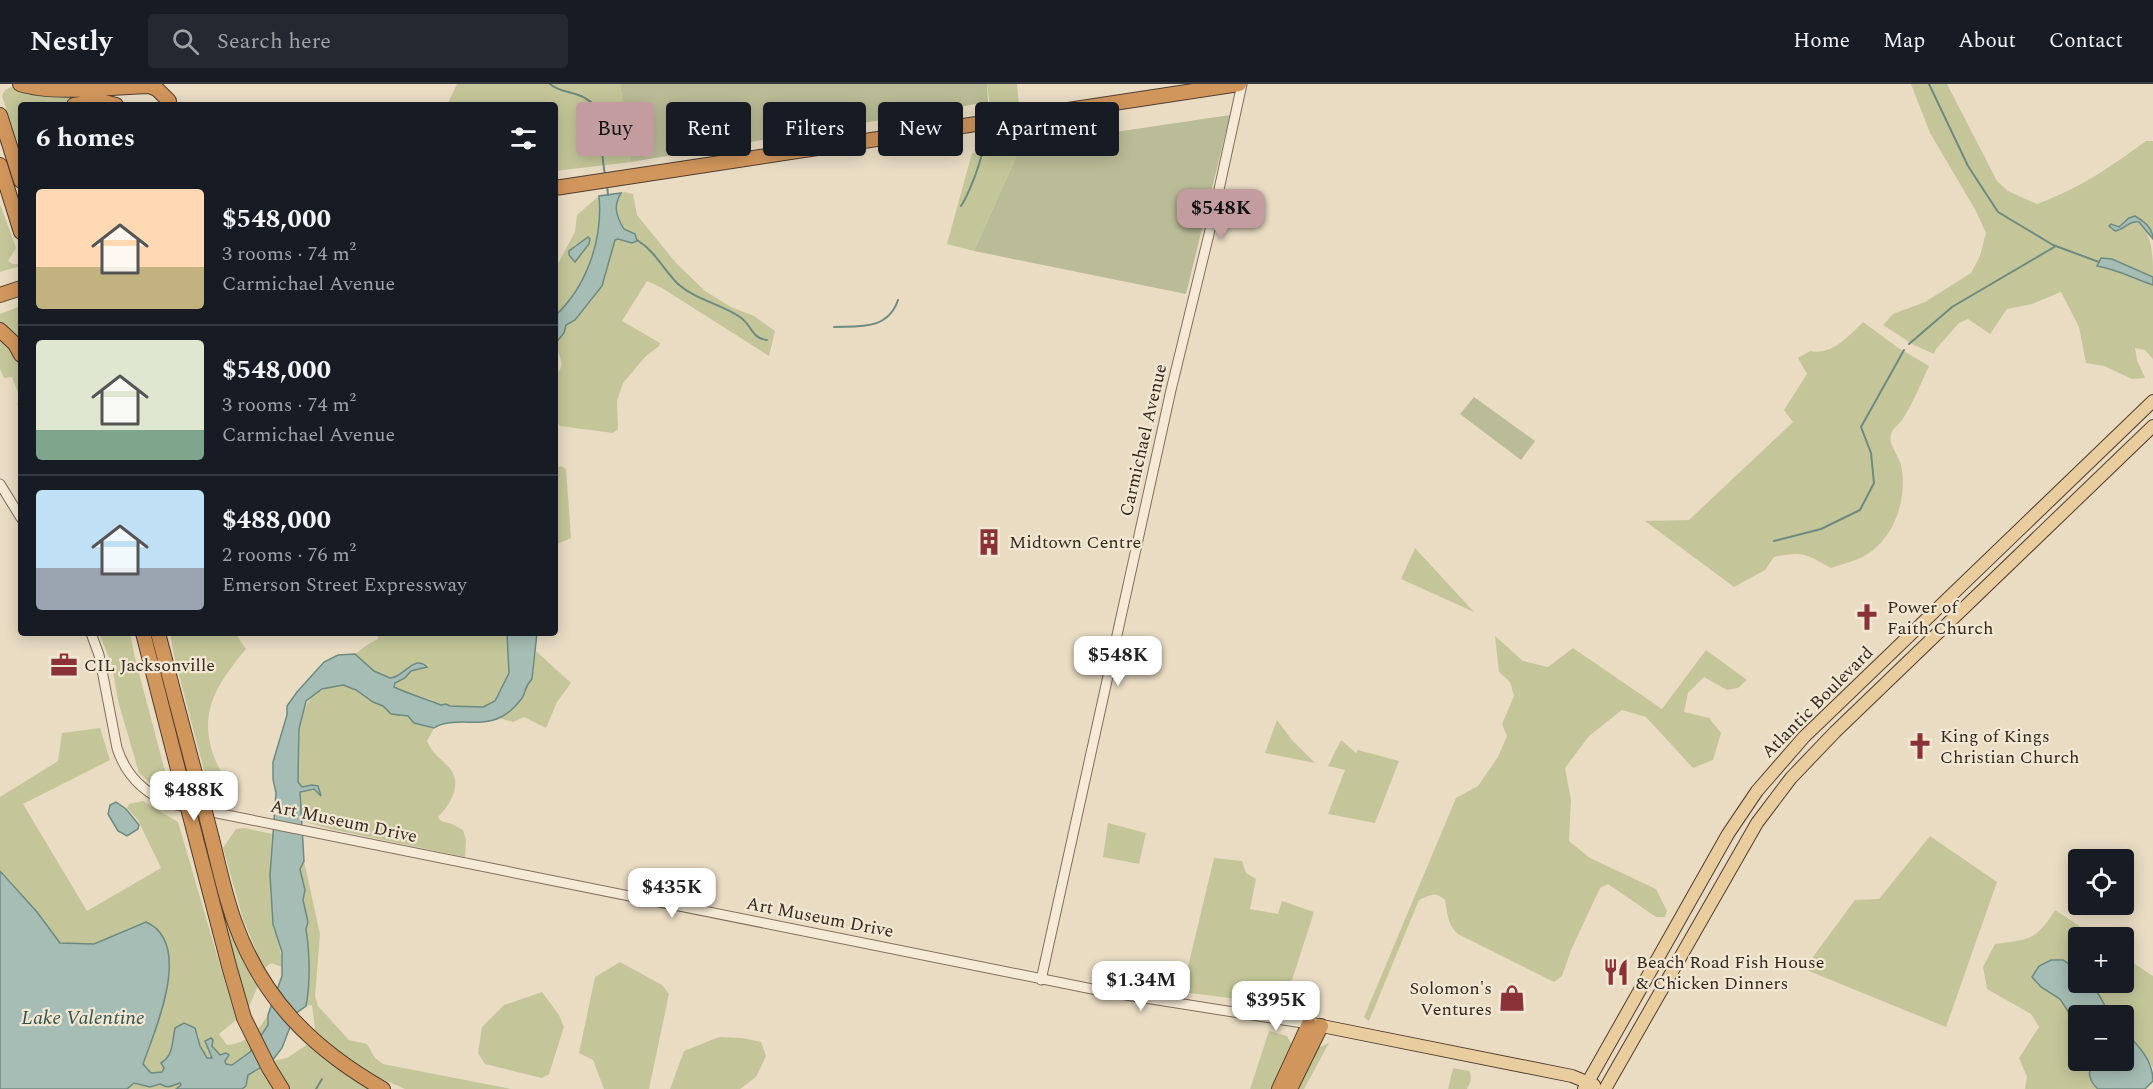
<!DOCTYPE html>
<html lang="en">
<head>
<meta charset="utf-8">
<style>
	:root { --surface:#171b24; --page:#242831; --text:#f1f3f6; --muted:#9ea1a6; --line:#363941; --accent:#c39ca0 }
	body { margin:0; font-family:Spectral,serif; background:var(--page); color:var(--text); height:100vh; display:flex; flex-direction:column; font-size:22px; white-space:nowrap }
	* { box-sizing:border-box; margin:0 }
	p { font-size:20px; color:var(--muted) }
	.icon { flex:none; width:33px; height:33px; fill:none; stroke:currentColor; stroke-width:2; stroke-linecap:round; stroke-linejoin:round }
	.map { position:relative; flex:1; overflow:hidden }
	.details { position:absolute; left:18px; top:18px; width:540px; height:534px; display:flex; flex-direction:column; background:var(--surface); border-radius:6px; box-shadow:0 3px 15px #0003 }
	.details>* { flex:none }
	.guide { position:absolute; left:576px; top:18px; width:570px; height:54px; display:flex; gap:12px }
	.buttons { position:absolute; left:2068px; top:765px; display:grid; gap:12px }
	.buttons a { display:grid; place-items:center; width:66px; height:66px; border-radius:6px; background:var(--surface); box-shadow:0 3px 15px #0003; font-size:30px }
	.price { position:absolute; translate:-50% -51px; padding:0 14px; border-radius:12px; background:#fff; color:#222; font-size:20px; line-height:39px; filter:drop-shadow(0 2px 3px #0008) }
	.price::after { content:''; position:absolute; left:50%; top:36px; width:18px; height:14px; margin-left:-9px; background:inherit; clip-path:polygon(0 0,100% 0,50% 100%) }
	.price.active { background:var(--accent); color:#111 }
	ul { padding:0; list-style:none }
	li { display:flex; align-items:center; gap:18px; height:150px; padding:0 18px }
	li+li { border-top:2px solid var(--line) }
	li span { display:grid; place-items:center; flex:none; width:168px; height:120px; border-radius:6px; color:#555 }
	li>.icon { margin-inline-start:auto }
	span .icon { width:72px; height:72px; fill:#fffc; stroke-width:1 }
	li b { font-size:26px }
	h2 { display:flex; justify-content:space-between; align-items:center; height:72px; padding:0 18px; font-size:26px }
	.pill { padding:0 21px; border-radius:6px; background:var(--surface); box-shadow:0 3px 15px #0003; font-size:21px; line-height:54px }
	.pill.active { background:var(--accent); color:#111 }
	header { display:flex; align-items:center; gap:36px; box-sizing:border-box; height:84px; padding:0 30px; background:var(--surface); border-bottom:2px solid var(--line) }
	header strong { font-size:28px }
	nav { display:flex; gap:33px; margin-inline-start:auto; font-size:21px }
	.search { width:420px; height:54px; background:var(--page); display:flex; align-items:center; gap:15px; box-sizing:border-box; padding:0 21px; border-radius:6px; color:var(--muted); font-size:22px }
	.map>svg:first-child { display:block }
	.green { fill:#c4c699; fill-rule:evenodd }
	.cemetery { fill:#babc97 }
	.water { fill:#a5bdb4; stroke:#6d8a81; stroke-width:1.5 }
	.lines { fill:none; stroke-linecap:round; stroke-linejoin:round }
	.stream { stroke:#6d8a81; stroke-width:2 }
	.minor-casing { stroke:#826e5c; stroke-width:11 }
	.major-casing { stroke:#503d30; stroke-width:14 }
	.highway-casing { stroke:#503d30; stroke-width:16 }
	.minor { stroke:#f5ead6; stroke-width:9 }
	.major { stroke:#eacd9e; stroke-width:12 }
	.highway { stroke:#d1965c; stroke-width:14 }
	.highway-bridge-casing { stroke:#503d30; stroke-width:16; stroke-linecap:butt }
	.highway-bridge { stroke:#d1965c; stroke-width:14 }
	.labels { text-anchor:middle; stroke-width:4.5; stroke-linejoin:round; paint-order:stroke }
	.street-label { font-size:18px; fill:#33271e; stroke:#f2e7d2 }
	.poi-label { font-size:18px; fill:#33271e; stroke:#f2e7d2; text-anchor:start }
	.water-label { font-size:20px; font-style:italic; fill:#2f524d; stroke:#f2e7d2 }
</style>
</head>
<body>
<header>
<strong>Nestly</strong>
<div class="search"><svg class="icon" aria-label="search" viewBox="0 0 24 24"><circle cx="10" cy="10" r="6"/><path d="M15 15l6 6"/></svg>Search here</div>
<nav><a>Home</a><a>Map</a><a>About</a><a>Contact</a></nav>
</header>
<div class="map">
<svg width="2153" height="1005" viewBox="0 0 2153 1005">
	<rect width="100%" height="100%" fill="#e9dcc3"/>
	<!-- green -->
	<path class="green" d="M 457,0 L 620,0 L 631,78 L 555,87 L 555,21 L 447,21 Z
		M 987,0 L 1017,0 L 1019,22 L 990,22 Z
		M 1911,0 L 1947,0 L 1997,97 L 2008,107 L 2037,120 C 2080,104 2109,84 2146,57 L 2153,57 L 2153,149 L 2147,141 L 2129,134 L 2119,143 L 2111,145 L 2123,144 L 2134,137 C 2153,143 2153,174 2153,193 L 2112,175 L 2097,181 L 2112,184 L 2134,195 L 2153,201 L 2153,275 L 2145,266 L 2135,264 L 2137,276 L 2145,294 L 2132,295 L 2104,282 L 2086,279 L 2079,243 L 2061,208 L 2032,220 L 2007,225 L 1990,250 L 1968,235 L 1959,239 L 1936,265 L 1934,270 L 1914,261 L 1883,241 L 1893,230 L 1925,218 L 1971,189 L 1980,172 L 1986,149 L 1976,127 L 1930,49 Z
		M 11,3 L 68,11 L 69,15 L 63,21 L 21,21 L 21,63 L 16,54 L 2,12 L 5,6 Z
		M 1021,62 L 974,167 L 947,160 L 972,69 Z
		M 625,108 L 633,110 L 637,131 L 676,179 L 705,207 L 731,223 L 754,232 L 775,247 L 769,272 L 662,204 L 647,197 L 622,237 L 660,259 L 659,262 L 645,273 L 623,299 L 617,317 L 618,345 L 613,349 L 560,342 C 551,330 555,306 555,291 C 568,281 558,272 555,260 L 564,249 L 566,241 L 575,236 L 602,202 L 615,156 L 618,155 L 632,159 C 626,140 608,132 621,109 Z
		M 599,112 C 602,157 587,200 555,232 L 555,199 L 558,192 L 555,190 L 555,185 L 575,148 L 577,131 ZM 587,153 L 589,160 L 575,177 L 569,171 L 574,162 Z
		M 0,120 L 16,164 L 8,177 L 13,180 L 20,180 L 20,182 L 0,188 Z
		M 21,222 L 21,262 L 0,241 L 0,230 Z
		M 1863,238 L 1897,263 L 1929,282 C 1921,299 1914,317 1904,333 C 1901,339 1892,344 1891,351 C 1888,359 1899,373 1901,381 C 1908,413 1895,454 1866,471 C 1856,477 1842,480 1831,484 C 1805,470 1804,467 1774,473 L 1765,486 L 1734,503 L 1645,437 L 1689,436 L 1793,338 L 1784,326 L 1807,290 L 1798,274 L 1810,267 C 1831,272 1849,252 1863,238 Z
		M 0,252 L 16,271 L 21,282 L 21,329 L 17,319 L 21,317 L 12,293 L 4,294 L 0,285 Z
		M 561,382 L 566,385 L 571,454 L 555,461 L 555,384 Z
		M 1415,464 L 1474,528 L 1401,495 Z
		M 99,549 L 130,549 L 135,574 L 170,706 L 150,699 L 139,689 L 118,617 L 112,581 Z
		M 170,549 L 235,549 L 246,565 C 215,602 195,633 218,682 C 225,695 234,703 233,719 L 226,720 L 212,717 L 174,572 Z
		M 378,549 L 507,549 L 509,588 L 495,617 L 490,621 L 475,624 L 441,621 L 430,615 L 407,609 L 394,603 L 395,599 C 403,593 413,585 423,585 L 408,582 L 405,588 L 390,594 L 374,587 L 355,570 L 367,561 L 378,555 Z
		M 1495,552 L 1523,577 L 1548,583 L 1573,564 L 1662,625 L 1706,566 L 1747,596 L 1738,604 L 1727,606 L 1704,593 L 1688,609 L 1684,628 L 1709,634 L 1721,649 L 1713,676 L 1693,684 L 1646,633 L 1622,626 L 1589,652 L 1565,684 L 1571,716 L 1569,757 L 1590,774 L 1656,805 L 1667,827 L 1665,833 L 1656,833 L 1608,800 L 1600,804 L 1571,866 L 1562,892 L 1554,898 L 1458,850 C 1448,842 1447,828 1445,816 C 1436,807 1430,811 1419,816 L 1369,937 L 1364,933 L 1456,714 L 1478,702 L 1498,673 L 1507,652 L 1502,640 L 1514,612 L 1510,598 L 1499,588 Z
		M 536,567 L 571,599 L 557,618 L 546,644 L 524,633 L 513,638 L 499,634 C 514,624 519,607 532,595 Z
		M 343,601 L 356,606 L 373,618 L 383,622 L 391,630 L 408,632 L 414,639 L 434,644 L 427,657 C 435,674 441,673 451,686 C 462,702 450,721 438,733 L 441,737 L 452,740 L 463,746 L 466,756 L 465,773 L 330,745 L 302,737 L 299,725 L 300,707 L 315,705 L 320,712 L 312,701 L 302,704 L 298,698 C 304,658 285,606 343,601 Z
		M 1277,636 L 1292,656 L 1315,679 L 1265,669 Z
		M 100,644 L 110,676 L 23,720 L 87,827 L 161,784 L 138,736 L 127,724 L 129,720 L 143,717 L 178,738 L 236,936 L 219,950 L 227,961 C 249,958 256,949 268,931 L 268,941 C 259,955 246,981 226,981 L 216,968 L 212,959 L 207,962 L 212,974 L 207,974 L 200,962 L 198,950 L 174,949 L 174,960 L 162,988 L 151,989 L 143,981 L 163,925 L 146,838 L 94,860 L 60,859 L 37,828 L 0,787 L 0,713 L 58,677 L 62,649 Z
		M 1341,656 L 1356,669 L 1358,666 L 1399,677 L 1375,739 L 1328,730 L 1345,686 L 1328,682 Z
		M 1108,739 L 1146,749 L 1139,780 L 1103,773 Z
		M 245,744 L 272,750 C 270,779 268,811 274,841 C 277,855 282,868 282,883 L 271,879 L 264,885 L 243,835 L 223,764 L 236,745 Z
		M 1930,752 L 1997,798 L 1946,943 L 1804,885 L 1855,816 L 1879,815 Z
		M 1214,774 L 1242,777 L 1246,789 L 1256,795 L 1250,825 L 1278,830 L 1282,817 L 1314,828 L 1284,921 L 1182,908 Z
		M 304,777 L 320,850 L 315,912 L 318,922 L 349,956 L 367,960 L 375,974 L 383,980 L 511,1005 L 405,1005 L 367,988 L 313,948 L 315,944 L 312,921 L 306,922 L 310,891 L 306,845 L 308,838 L 303,816 L 305,806 L 300,785 Z
		M 221,817 L 245,876 L 258,902 L 248,925 L 239,898 L 218,818 Z
		M 2055,826 L 2096,853 L 2079,854 L 2079,887 L 2063,876 L 2041,903 L 2060,915 L 2079,944 L 2079,976 L 2092,977 C 2088,988 2088,996 2098,1005 L 2025,1005 L 2027,993 L 2019,974 L 2039,943 L 2031,930 L 1987,905 L 1983,883 L 1995,860 C 2029,855 2036,857 2055,826 Z
		M 2124,873 L 2153,892 L 2153,984 L 2138,961 L 2124,947 L 2124,932 L 2110,931 L 2099,911 L 2089,899 L 2124,898 Z
		M 620,878 L 662,901 L 669,910 L 649,1005 L 604,1005 L 593,976 L 579,969 L 595,893 Z
		M 542,908 L 559,931 L 564,943 L 549,990 L 542,994 L 485,980 L 478,969 L 482,943 L 504,921 Z
		M 1269,947 L 1287,952 L 1292,961 L 1276,1005 L 1250,1005 Z
		M 719,953 L 742,954 L 761,958 L 766,972 L 756,993 L 740,1005 L 670,1005 L 684,967 Z
		M 1329,959 L 1304,1005 L 1295,1005 L 1315,965 Z
		M 308,960 L 325,976 L 368,1005 L 242,1005 L 246,1002 L 248,992 L 272,977 L 287,974 Z
		M 1453,984 L 1469,987 C 1473,993 1470,999 1467,1005 L 1448,1005 Z
		M 132,999 L 138,999 L 143,1002 L 160,1000 C 169,1005 172,1002 180,999 L 181,1001 L 176,1005 L 127,1005 Z"/>
	<!-- cemetery -->
	<path class="cemetery" d="M 620,0 L 987,0 L 988,18 L 631,78 Z
		M 1230,31 L 1186,210 L 974,167 L 1021,62 Z
		M 1474,313 L 1535,357 L 1521,376 L 1460,330 Z"/>
	<!-- water -->
	<path class="water" d="M 621,109 C 613,122 616,132 624,145 L 635,150 L 637,157 L 632,159 L 618,155 L 615,156 L 602,202 L 575,236 L 566,241 L 564,249 L 555,260 L 555,232 C 587,202 603,155 599,112 Z
		M 2135,132 C 2144,137 2153,144 2153,155 L 2139,138 C 2129,136 2124,146 2115,147 L 2109,142 L 2111,140 L 2119,143 L 2129,134 Z
		M 588,153 L 590,155 L 589,160 L 575,178 L 569,171 L 569,167 Z
		M 2101,174 L 2112,175 L 2153,193 L 2153,201 C 2134,195 2117,185 2097,182 Z
		M 507,549 L 537,549 L 532,595 C 524,603 527,606 522,614 C 517,621 508,630 501,633 C 480,644 452,632 434,644 L 414,639 L 408,632 L 391,630 L 383,622 L 373,618 L 356,606 L 343,601 L 322,605 L 306,617 L 299,645 L 298,698 L 302,703 L 312,701 L 318,702 L 321,712 L 314,705 L 300,708 L 304,777 L 300,785 L 305,806 L 303,816 L 308,838 L 306,845 C 310,872 311,895 306,922 L 295,930 L 282,964 L 272,977 L 248,991 L 246,1002 L 242,1005 L 176,1005 L 181,1001 L 180,999 C 171,1002 169,1005 160,1000 L 150,1003 L 134,999 L 127,1005 L 0,1005 L 0,787 L 37,828 L 60,859 L 94,860 L 146,838 C 194,859 155,946 143,980 L 151,989 L 162,988 L 164,984 L 161,979 C 174,971 172,957 175,944 L 184,939 L 195,944 L 200,962 L 207,974 L 212,974 L 205,957 L 211,954 L 213,956 L 212,962 L 220,971 L 226,969 L 229,971 L 225,977 L 226,980 L 232,981 L 250,968 L 268,941 L 268,931 L 282,892 L 282,868 L 273,840 L 270,791 L 276,709 L 273,695 L 273,678 L 287,631 L 287,622 L 297,608 L 324,578 L 338,571 L 355,570 L 374,587 L 390,594 C 405,593 413,570 427,583 L 411,587 L 405,594 L 395,599 L 394,603 C 409,610 426,615 441,621 L 446,620 L 450,622 L 483,623 L 495,617 L 509,589 Z
		M 116,718 L 126,725 L 139,741 L 138,745 L 127,752 L 118,747 L 108,730 L 110,721 Z
		M 2051,876 L 2063,876 L 2079,887 L 2079,898 L 2089,899 L 2099,911 L 2110,931 L 2079,932 L 2079,944 L 2060,915 L 2041,903 L 2032,893 L 2039,882 Z
		M 2124,947 C 2138,961 2153,976 2153,997 L 2145,1005 L 2098,1005 C 2088,996 2088,988 2092,977 L 2124,976 Z"/>
	<g class="lines">
		<!-- stream -->
		<path class="stream" d="M 550,0 C 560,9 574,7 585,14 C 605,25 603,44 602,64 C 602,73 604,83 605,92
			M 1929,0 L 1968,82 L 1998,128 L 2053,161 L 2099,178
			M 607,101 L 608,111
			M 961,122 C 969,110 982,76 983,63
			M 637,156 C 655,167 663,185 678,200 C 696,216 721,220 740,233 C 751,240 752,255 767,256
			M 834,243 C 860,242 888,246 898,216
			M 1909,260 L 1952,223 L 2056,162
			M 1774,457 L 1821,445 L 1860,426 L 1874,399 L 1871,369 L 1861,343 L 1904,266
			M 316,1005 L 322,995"/>
		<defs>
			<path id="minor" d="M 0,400 L 21,434
				M 91,549 L 99,571 L 117,664 C 126,692 145,710 172,720 L 1107,908 L 1309,940
				M 1041,896 L 1171,306 L 1211,142 L 1242,0"/>
			<path id="major" d="M 1312,940 L 1572,992 L 1594,1001
				M 1584,1005 L 1728,750 L 1757,707 L 1804,653 L 2153,317
				M 1605,1005 L 1757,739 L 1791,694 L 1835,648 L 2153,342"/>
			<path id="highway" d="M 20,0 C 53,11 113,3 149,2 L 157,5 L 169,17
				M 74,21 L 100,17 L 116,21
				M 0,31 L 21,97
				M 0,81 L 21,148
				M 555,104 L 1239,0
				M 0,211 L 21,204
				M 0,246 L 15,260 L 21,271
				M 143,549 L 181,697
				M 158,549 L 198,701
				M 195,751 L 229,882 L 244,934 L 269,984 L 282,1005
				M 212,755 C 219,783 225,812 235,839 C 263,916 313,965 383,1005
				M 1279,1005 L 1309,940
				M 1290,1005 L 1321,942"/>
		</defs>
		<!-- minor casing -->
		<use href="#minor" class="minor-casing"/>
		<!-- major casing -->
		<use href="#major" class="major-casing"/>
		<!-- highway casing -->
		<use href="#highway" class="highway-casing"/>
		<!-- minor -->
		<use href="#minor" class="minor"/>
		<!-- major -->
		<use href="#major" class="major"/>
		<!-- highway -->
		<use href="#highway" class="highway"/>
		<defs>
			<path id="highway-bridge" d="M 181,697 L 195,751
				M 198,701 L 212,755"/>
		</defs>
		<!-- highway-bridge casing -->
		<use href="#highway-bridge" class="highway-bridge-casing"/>
		<!-- highway-bridge -->
		<use href="#highway-bridge" class="highway-bridge"/>
	</g>
	<!-- icons -->
	<defs>
		<symbol id="building-bare" viewBox="-9 -9 18 18"><path d="M-4-6H4V6H1V3H-1V6H-4ZM-2.5-4.3h1.7v1.8h-1.7ZM.8-4.3h1.7v1.8H.8ZM-2.5-1h1.7V.8h-1.7ZM.8-1h1.7V.8H.8Z" fill="#8b3238" stroke="#f2e7d2" stroke-width="2.5" paint-order="stroke"/></symbol>
		<symbol id="church-bare" viewBox="-9 -9 18 18"><path d="M-1.2-6h2.4v3.5h3.3v2.4h-3.3V6h-2.4V-.1h-3.3v-2.4h3.3Z" fill="#8b3238" stroke="#f2e7d2" stroke-width="2.5" paint-order="stroke"/></symbol>
		<symbol id="office-bare" viewBox="-9 -9 18 18"><path d="M-6-3h4V-5.5h4V-3h4V5H-6ZM-1-4.5V-3h2v-1.5ZM-6 0V1H6V0Z" fill="#8b3238" stroke="#f2e7d2" stroke-width="2.5" paint-order="stroke"/></symbol>
		<symbol id="restaurant-bare" viewBox="-9 -9 18 18"><path d="M-5-6h1v4h1v-4h1v4h1v-4h1v5L-1.5 .5V6h-2V.5L-5-1ZM5-6V6H3V1.5H1.5Q1.5-4 5-6Z" fill="#8b3238" stroke="#f2e7d2" stroke-width="2.5" paint-order="stroke"/></symbol>
		<symbol id="shop-bare" viewBox="-9 -9 18 18"><path d="M-5-2.5h2.3a2.7 3.5 0 0 1 5.4 0H5L5.5 6h-11ZM-1.5-2.5h3a1.5 2.3 0 0 0-3 0Z" fill="#8b3238" stroke="#f2e7d2" stroke-width="2.5" paint-order="stroke"/></symbol>
	</defs>
	<g fill-rule="evenodd">
		<use href="#building-bare" x="970" y="439" width="38" height="38"/>
		<use href="#church-bare" x="1848" y="514" width="38" height="38"/>
		<use href="#office-bare" x="45" y="562" width="38" height="38"/>
		<use href="#church-bare" x="1901" y="643" width="38" height="38"/>
		<use href="#restaurant-bare" x="1597" y="869" width="38" height="38"/>
		<use href="#shop-bare" x="1493" y="895" width="38" height="38"/>
	</g>
	<g class="labels">
		<!-- street labels -->
		<g class="street-label">
			<text transform="translate(1143 356) rotate(-77)" y="6">Carmichael Avenue</text>
			<text transform="translate(1817 618) rotate(-45)" y="6">Atlantic Boulevard</text>
			<text transform="translate(344 737) rotate(12)" y="6">Art Museum Drive</text>
			<text transform="translate(820 833) rotate(11)" y="6">Art Museum Drive</text>
		</g>
		<!-- poi labels -->
		<g class="poi-label">
			<text x="1009" y="464">Midtown Centre</text>
			<text x="1887" y="529">Power of<tspan x="1887" dy="21">Faith Church</tspan></text>
			<text x="84" y="587">CIL Jacksonville</text>
			<text x="1940" y="658">King of Kings<tspan x="1940" dy="21">Christian Church</tspan></text>
			<text x="1636" y="884">Beach Road Fish House<tspan x="1636" dy="21">&amp; Chicken Dinners</tspan></text>
			<text x="1492" y="910" text-anchor="end">Solomon's<tspan x="1492" dy="21">Ventures</tspan></text>
		</g>
		<!-- water labels -->
		<g class="water-label">
			<text x="83" y="940">Lake Valentine</text>
		</g>
	</g>
</svg>
<div class="buttons">
<a><svg class="icon" aria-label="locate" viewBox="0 0 24 24"><circle cx="12" cy="12" r="6"/><path d="M12 2v4M12 18v4M2 12h4M18 12h4"/></svg></a>
<a>+</a>
<a>−</a>
</div>
<b class="price active" style="left:1221px;top:156px">$548K</b>
<b class="price" style="left:1118px;top:603px">$548K</b>
<b class="price" style="left:194px;top:738px">$488K</b>
<b class="price" style="left:672px;top:835px">$435K</b>
<b class="price" style="left:1141px;top:928px">$1.34M</b>
<b class="price" style="left:1276px;top:948px">$395K</b>
<div class="guide">
<a class="pill active">Buy</a>
<a class="pill">Rent</a>
<a class="pill">Filters</a>
<a class="pill">New</a>
<a class="pill">Apartment</a>
</div>
<section class="details">
<h2>6 homes<svg class="icon" aria-label="filters" viewBox="0 0 24 24"><path d="M4 7h16M4 17h16"/><circle cx="9" cy="7" r="2"/><circle cx="15" cy="17" r="2"/></svg></h2>
<ul>
<li><span style="background:linear-gradient(#ffd9b3 65%,#c2b280 0)"><svg class="icon" aria-label="home" viewBox="0 0 24 24"><path d="M3 11l9-7 9 7M6 9v11h12V9"/></svg></span><div><b>$548,000</b><p>3 rooms · 74 m²</p><p>Carmichael Avenue</p></div></li>
<li><span style="background:linear-gradient(#dfe7d0 75%,#7fa58c 0)"><svg class="icon" aria-label="home" viewBox="0 0 24 24"><path d="M3 11l9-7 9 7M6 9v11h12V9"/></svg></span><div><b>$548,000</b><p>3 rooms · 74 m²</p><p>Carmichael Avenue</p></div></li>
<li><span style="background:linear-gradient(#bfe0f5 65%,#9aa5b1 0)"><svg class="icon" aria-label="home" viewBox="0 0 24 24"><path d="M3 11l9-7 9 7M6 9v11h12V9"/></svg></span><div><b>$488,000</b><p>2 rooms · 76 m²</p><p>Emerson Street Expressway</p></div></li>
</ul>
</section>
</div>
</body>
</html>
